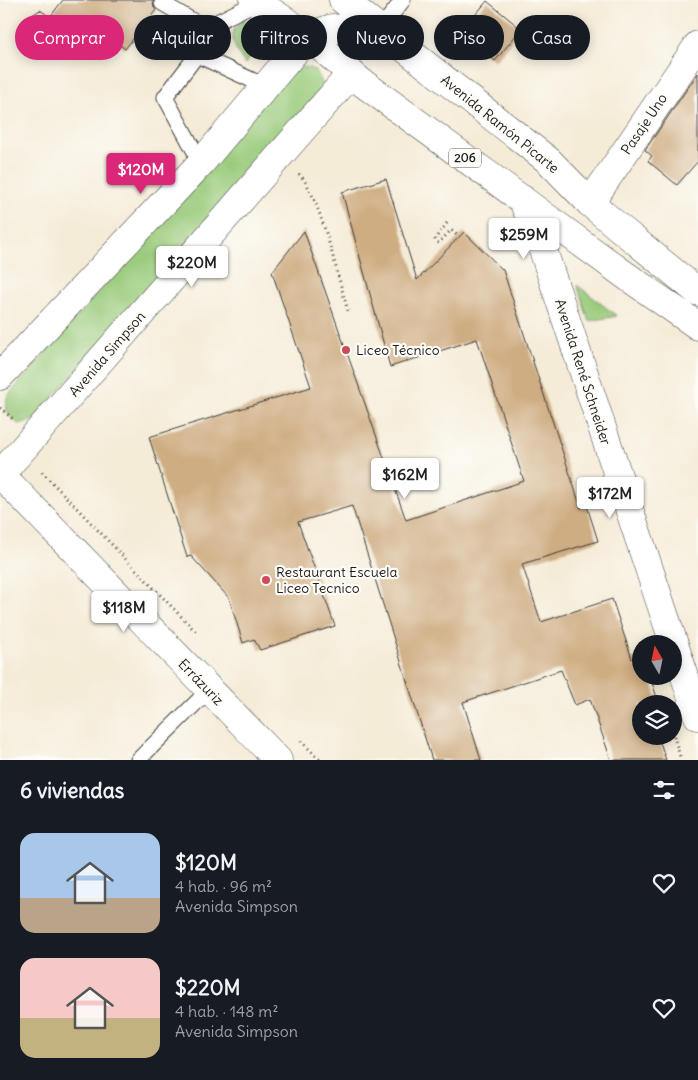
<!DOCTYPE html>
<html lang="es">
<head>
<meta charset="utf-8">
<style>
	:root { --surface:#171b24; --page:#20242c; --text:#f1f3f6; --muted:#9ea1a6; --accent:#db2777 }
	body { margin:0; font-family:Delius,sans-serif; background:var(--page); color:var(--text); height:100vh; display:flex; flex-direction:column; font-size:19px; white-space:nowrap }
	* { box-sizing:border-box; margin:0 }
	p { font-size:16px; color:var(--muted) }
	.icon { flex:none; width:28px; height:28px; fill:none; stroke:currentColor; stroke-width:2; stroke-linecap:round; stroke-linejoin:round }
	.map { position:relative; height:760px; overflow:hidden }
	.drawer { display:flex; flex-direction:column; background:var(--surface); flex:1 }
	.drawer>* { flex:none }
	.guide { position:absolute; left:15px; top:15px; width:669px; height:45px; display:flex; gap:10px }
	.needle { width:32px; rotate:351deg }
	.tools { position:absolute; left:632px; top:635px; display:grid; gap:10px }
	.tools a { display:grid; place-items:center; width:50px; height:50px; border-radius:50%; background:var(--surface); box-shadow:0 2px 12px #0003; font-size:25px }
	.price { position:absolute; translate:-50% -42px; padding:0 11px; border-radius:5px; background:#fff; color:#222; font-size:16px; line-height:32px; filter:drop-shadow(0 1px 2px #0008) }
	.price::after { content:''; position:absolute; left:50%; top:30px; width:15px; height:11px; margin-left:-8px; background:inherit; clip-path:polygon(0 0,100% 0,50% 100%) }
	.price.active { background:var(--accent); color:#fff }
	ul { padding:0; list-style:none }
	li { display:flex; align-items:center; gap:15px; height:125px; padding:0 20px }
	li span { display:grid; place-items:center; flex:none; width:140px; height:100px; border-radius:15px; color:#555 }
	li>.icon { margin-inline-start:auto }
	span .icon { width:60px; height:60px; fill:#fffc; stroke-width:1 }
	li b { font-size:21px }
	h2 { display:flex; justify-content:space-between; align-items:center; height:60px; padding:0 20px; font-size:21px }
	.chip { padding:0 18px; border-radius:22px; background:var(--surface); box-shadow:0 2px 12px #0003; font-size:18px; line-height:45px }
	.chip.active { background:var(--accent); color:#fff }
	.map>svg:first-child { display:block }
	.green { fill:#99ca7a; stroke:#5a734b }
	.building { fill:#cfad83 }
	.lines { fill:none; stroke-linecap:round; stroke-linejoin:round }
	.lane-casing { stroke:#3d3b38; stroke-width:17 }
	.street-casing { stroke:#3d3b38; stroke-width:29 }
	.secondary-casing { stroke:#3d3b38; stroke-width:29 }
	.highway-casing { stroke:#3d3b38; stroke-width:29 }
	.path { stroke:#3d3b38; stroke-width:3; stroke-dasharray:1 4; stroke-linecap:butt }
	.lane { stroke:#fff; stroke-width:15 }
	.street { stroke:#fff; stroke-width:28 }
	.secondary { stroke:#fff; stroke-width:28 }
	.highway { stroke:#fff; stroke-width:28 }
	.poi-dot { fill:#d1495b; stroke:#fdfcf7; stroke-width:2 }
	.labels { text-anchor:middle; stroke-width:4.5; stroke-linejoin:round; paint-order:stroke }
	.shield { fill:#fdfcf7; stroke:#605f5e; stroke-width:1 }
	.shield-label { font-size:12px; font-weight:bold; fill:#1c1c1c }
	.street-label { font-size:14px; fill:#1c1c1c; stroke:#fdfcf7 }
	.poi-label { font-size:14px; fill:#1c1c1c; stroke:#fdfcf7; text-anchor:start }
</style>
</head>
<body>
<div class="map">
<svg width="698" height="760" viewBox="0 0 698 760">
	<rect width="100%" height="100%" fill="#fdfcf7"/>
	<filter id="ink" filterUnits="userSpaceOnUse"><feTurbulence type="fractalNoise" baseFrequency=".02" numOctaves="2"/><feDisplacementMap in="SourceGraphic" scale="10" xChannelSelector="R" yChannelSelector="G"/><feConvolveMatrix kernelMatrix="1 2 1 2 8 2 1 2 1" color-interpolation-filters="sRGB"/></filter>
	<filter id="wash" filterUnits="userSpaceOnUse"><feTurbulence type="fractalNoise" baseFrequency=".0096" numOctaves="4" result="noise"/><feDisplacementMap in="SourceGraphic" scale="20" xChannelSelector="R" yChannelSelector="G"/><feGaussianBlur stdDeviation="1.12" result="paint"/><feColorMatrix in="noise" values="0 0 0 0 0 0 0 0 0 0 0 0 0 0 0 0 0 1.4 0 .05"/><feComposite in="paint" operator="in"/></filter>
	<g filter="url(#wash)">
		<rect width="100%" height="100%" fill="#f5ecd8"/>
		<!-- green -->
		<path class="green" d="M 244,20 L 265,35 L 245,64 C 234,46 224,34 244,20 Z
			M 298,67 C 313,66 321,73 323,88 L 33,420 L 19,424 C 8,417 5,410 7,397 L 291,71 Z
			M 577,285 L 617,316 L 589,321 Z"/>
		<g id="blocks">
			<!-- building -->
			<path class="building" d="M 63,0 L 153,0 L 154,7 L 156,10 L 125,49 L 94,24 L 67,57 L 21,23 L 40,10 L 50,17 Z
				M 487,1 L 521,29 L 495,61 L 460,33 Z
				M 698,73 L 698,161 L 677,185 L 648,161 L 652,156 L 645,150 Z
				M 386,179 L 417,280 L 464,232 L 503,270 L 581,508 L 587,506 L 598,541 L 522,564 L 541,622 L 612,599 L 632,659 L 641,655 L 641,676 L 650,676 L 659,704 L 641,704 L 641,736 L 658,736 L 666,760 L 611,760 L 590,699 L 575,705 L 561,670 L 463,702 L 481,760 L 432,760 L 352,506 L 298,522 L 335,626 L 260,650 L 254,639 L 243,643 L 229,598 L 191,556 L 187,557 L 149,437 L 311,387 L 272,272 L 304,231 L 406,520 L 524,481 L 477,339 L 390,367 L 342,192 Z"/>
		</g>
	</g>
	<g filter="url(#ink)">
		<use href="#blocks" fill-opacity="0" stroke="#3d3b38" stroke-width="1"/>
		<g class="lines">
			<defs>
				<path id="lane" d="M 162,3 L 205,28
					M 381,28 L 403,0
					M 197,55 L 205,28 L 257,2
					M 201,163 L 165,97 L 197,55 L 265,86
					M 138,760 L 209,690"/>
				<path id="street" d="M 590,203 L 698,45"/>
				<path id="secondary" d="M 522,199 L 540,241 L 698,716
					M 0,376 L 201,163 L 308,36
					M 0,474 L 278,760
					M 0,475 L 351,74"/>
				<path id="highway" d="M 254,0 L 308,36 L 360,81 L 625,275 L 698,326
					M 343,0 L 549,161 L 590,203 L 616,225 L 698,292
					M 308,36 L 332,28 L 348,30 L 388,43"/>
			</defs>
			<!-- lane casing -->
			<use href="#lane" class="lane-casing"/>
			<!-- street casing -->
			<use href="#street" class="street-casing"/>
			<!-- secondary casing -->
			<use href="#secondary" class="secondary-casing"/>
			<!-- highway casing -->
			<use href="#highway" class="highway-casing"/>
			<!-- path -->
			<path class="path" d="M 299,174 C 319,192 339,282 348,311
				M 447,223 L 435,239 L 436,242 L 439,243 L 451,230 L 459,237
				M 0,408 L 13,419
				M 42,472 L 198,634
				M 674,736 L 681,760
				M 301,741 L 320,760"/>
			<!-- lane -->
			<use href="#lane" class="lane"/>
			<!-- street -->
			<use href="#street" class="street"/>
			<!-- secondary -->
			<use href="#secondary" class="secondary"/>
			<!-- highway -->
			<use href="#highway" class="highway"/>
		</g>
	</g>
	<!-- markers -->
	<g class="poi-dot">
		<circle cx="346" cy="350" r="5"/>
		<circle cx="266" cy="580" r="5"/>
	</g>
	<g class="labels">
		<!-- shield labels -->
		<rect class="shield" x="449" y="148.5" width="32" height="19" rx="4"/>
		<g class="shield-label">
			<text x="465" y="162">206</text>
		</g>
		<!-- street labels -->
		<g class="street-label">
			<text transform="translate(500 124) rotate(39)" y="5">Avenida Ramón Picarte</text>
			<text transform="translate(644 124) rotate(-56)" y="5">Pasaje Uno</text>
			<text transform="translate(107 354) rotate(-49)" y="5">Avenida Simpson</text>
			<text transform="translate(583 372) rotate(72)" y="5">Avenida René Schneider</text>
			<text transform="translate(201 682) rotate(46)" y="5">Errázuriz</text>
		</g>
		<!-- poi labels -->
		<g class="poi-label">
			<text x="356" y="355">Liceo Técnico</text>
			<text x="276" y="577">Restaurant Escuela<tspan x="276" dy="16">Liceo Tecnico</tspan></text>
		</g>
	</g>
</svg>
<div class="tools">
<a><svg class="needle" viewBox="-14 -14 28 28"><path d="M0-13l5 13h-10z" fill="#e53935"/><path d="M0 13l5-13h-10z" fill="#9ea1a6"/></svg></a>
<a><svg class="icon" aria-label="layers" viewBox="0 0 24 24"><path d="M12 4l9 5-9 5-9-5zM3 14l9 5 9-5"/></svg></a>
</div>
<b class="price active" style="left:141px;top:195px">$120M</b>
<b class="price" style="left:524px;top:260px">$259M</b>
<b class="price" style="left:192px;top:288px">$220M</b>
<b class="price" style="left:405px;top:500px">$162M</b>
<b class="price" style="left:610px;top:519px">$172M</b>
<b class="price" style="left:124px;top:633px">$118M</b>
<div class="guide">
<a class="chip active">Comprar</a>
<a class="chip">Alquilar</a>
<a class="chip">Filtros</a>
<a class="chip">Nuevo</a>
<a class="chip">Piso</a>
<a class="chip">Casa</a>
</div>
</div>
<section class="drawer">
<h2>6 viviendas<svg class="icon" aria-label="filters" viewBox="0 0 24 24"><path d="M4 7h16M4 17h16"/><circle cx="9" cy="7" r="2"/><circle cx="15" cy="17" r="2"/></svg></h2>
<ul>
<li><span style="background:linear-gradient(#a9c7e8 65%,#b9a48a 0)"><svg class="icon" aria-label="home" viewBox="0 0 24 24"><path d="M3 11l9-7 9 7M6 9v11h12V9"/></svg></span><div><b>$120M</b><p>4 hab. · 96 m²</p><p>Avenida Simpson</p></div><svg class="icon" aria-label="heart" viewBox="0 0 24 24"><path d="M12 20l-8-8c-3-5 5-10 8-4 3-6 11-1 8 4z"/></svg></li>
<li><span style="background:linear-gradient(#f6c9c9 60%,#c2b280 0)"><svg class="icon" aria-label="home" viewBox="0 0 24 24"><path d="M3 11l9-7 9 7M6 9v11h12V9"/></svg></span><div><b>$220M</b><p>4 hab. · 148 m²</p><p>Avenida Simpson</p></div><svg class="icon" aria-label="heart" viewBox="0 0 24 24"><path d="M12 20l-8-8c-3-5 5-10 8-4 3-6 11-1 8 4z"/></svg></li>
</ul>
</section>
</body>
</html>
